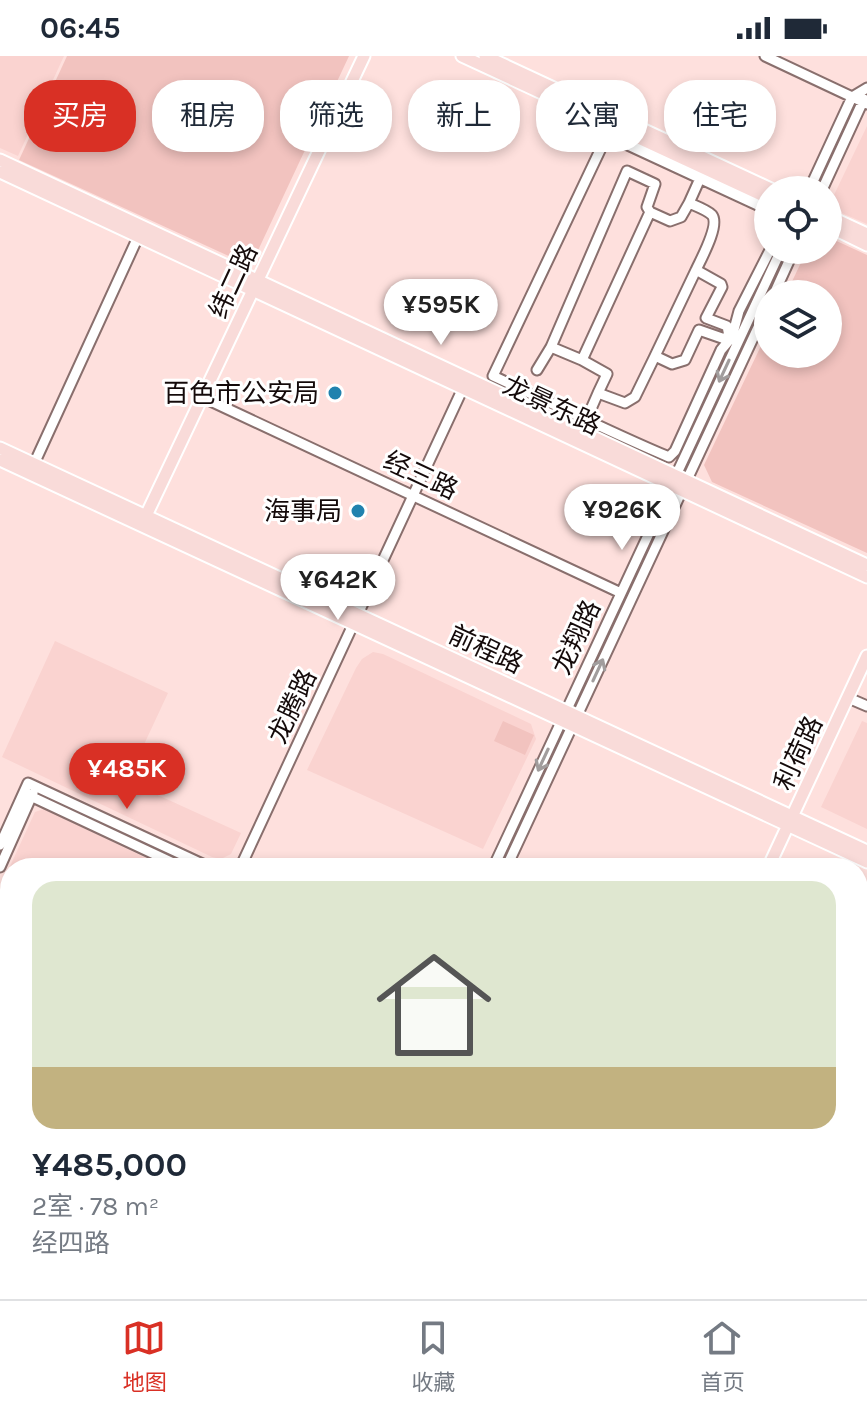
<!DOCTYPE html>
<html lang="zh">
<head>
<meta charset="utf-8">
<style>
	:root { --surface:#fff; --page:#f2f2f3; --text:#1f2937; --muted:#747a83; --line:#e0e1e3; --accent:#d93025 }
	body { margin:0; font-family:Karla,"Noto Sans SC",sans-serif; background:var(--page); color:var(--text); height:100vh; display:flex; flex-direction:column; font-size:30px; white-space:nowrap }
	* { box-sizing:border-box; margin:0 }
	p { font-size:26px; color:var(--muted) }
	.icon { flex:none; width:44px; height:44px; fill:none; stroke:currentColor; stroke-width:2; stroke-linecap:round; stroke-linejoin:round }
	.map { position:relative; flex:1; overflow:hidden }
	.drawer { position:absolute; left:0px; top:802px; width:868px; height:442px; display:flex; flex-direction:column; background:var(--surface); border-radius:32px 32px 0 0; box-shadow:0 4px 12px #0003 }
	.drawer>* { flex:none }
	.top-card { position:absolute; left:24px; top:24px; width:820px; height:72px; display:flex; gap:16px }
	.buttons { position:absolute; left:754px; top:120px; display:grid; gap:16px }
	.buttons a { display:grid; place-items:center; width:88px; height:88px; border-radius:50%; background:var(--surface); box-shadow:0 4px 12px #0003; font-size:40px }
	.price { position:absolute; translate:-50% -68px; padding:0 18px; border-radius:28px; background:#fff; color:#222; font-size:26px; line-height:52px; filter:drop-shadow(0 2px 4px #0008) }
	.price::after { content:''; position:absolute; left:50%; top:48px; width:24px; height:18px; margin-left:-12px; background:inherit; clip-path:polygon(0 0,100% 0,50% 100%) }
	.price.on { background:var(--accent); color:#fff }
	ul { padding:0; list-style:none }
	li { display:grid; align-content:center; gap:16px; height:424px; padding:0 32px }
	li span { display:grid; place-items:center; height:248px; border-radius:24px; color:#555 }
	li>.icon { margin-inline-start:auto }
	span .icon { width:144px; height:144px; fill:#fffc; stroke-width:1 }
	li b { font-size:34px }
	.pill { padding:0 28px; border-radius:32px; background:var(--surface); box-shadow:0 4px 12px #0003; font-size:28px; line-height:72px }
	.pill.on { background:var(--accent); color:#fff }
	.status { display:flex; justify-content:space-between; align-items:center; height:56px; padding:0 40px; background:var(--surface); direction:ltr }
	.status svg { height:22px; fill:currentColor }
	.dock { display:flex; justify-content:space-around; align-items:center; height:112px; border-top:2px solid var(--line); background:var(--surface); font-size:22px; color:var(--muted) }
	.dock a { display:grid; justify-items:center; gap:4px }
	.dock .on { color:var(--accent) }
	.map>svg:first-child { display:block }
	.built { fill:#fad3d0 }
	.green { fill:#f2c3bf }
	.water { fill:#de9793 }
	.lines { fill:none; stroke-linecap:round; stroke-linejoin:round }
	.minor-casing { stroke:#896f6d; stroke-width:13 }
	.major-casing { stroke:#fff; stroke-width:15 }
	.minor { stroke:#fff; stroke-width:9 }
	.major { stroke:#f9dbd9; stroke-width:11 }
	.oneway { stroke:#a19d9d }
	.poi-dot { fill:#2182ae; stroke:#fff; stroke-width:3 }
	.labels { text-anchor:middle; stroke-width:6; stroke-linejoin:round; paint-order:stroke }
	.street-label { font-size:26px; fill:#140a0a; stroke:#fff }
	.poi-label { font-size:26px; fill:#140a0a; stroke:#fff; text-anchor:end }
</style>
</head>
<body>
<div class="status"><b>06:45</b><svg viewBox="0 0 49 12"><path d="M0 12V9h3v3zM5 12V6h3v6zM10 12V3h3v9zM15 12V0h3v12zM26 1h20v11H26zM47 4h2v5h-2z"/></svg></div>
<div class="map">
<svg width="867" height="1243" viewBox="0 0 867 1243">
	<rect width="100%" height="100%" fill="#fee0dd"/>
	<!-- built -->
	<path class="built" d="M 0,0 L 64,0 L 18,100 L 0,92 Z
		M 867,70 L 867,168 L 842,157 L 834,139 Z
		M 55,585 L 168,637 L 127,725 L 241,777 L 231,798 L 221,803 L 212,801 L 2,701 Z
		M 373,596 L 383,598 L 531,668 L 536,683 L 483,793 L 307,714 L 356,612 L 362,603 Z
		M 862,665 L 867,667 L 867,773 L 821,751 Z
		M 44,753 L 167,812 L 10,812 L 10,993 L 0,989 L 0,832 L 35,756 Z"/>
	<!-- green -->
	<path class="green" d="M 67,0 L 349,0 L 254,203 L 244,207 L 19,104 Z
		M 828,181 L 867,199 L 867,497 L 712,426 L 704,409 L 768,275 L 768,298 L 828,298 L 828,238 L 786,238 L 807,194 L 828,194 Z
		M 503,665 L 534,679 L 525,699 L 494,685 Z"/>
	<!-- water -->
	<path class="water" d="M 867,1123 L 867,1243 L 541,1243 L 557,1234 L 858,1234 L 858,1125 Z"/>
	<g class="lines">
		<defs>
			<path id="minor" d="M 765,0 L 867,48
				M 702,118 L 689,147 C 696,150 707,154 712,159 C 720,169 701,203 696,214 L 721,228 L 722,231 L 706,262 L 727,270 L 729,280
				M 809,134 L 852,41 L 867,32
				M 822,134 L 864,43
				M 768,154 L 617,84 L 603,88 L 493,320 C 552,347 609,376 669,401 L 675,395 L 721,294 L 732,281 L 739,255 L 770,194
				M 774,238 L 794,194
				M 551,291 L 582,304 L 650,156 L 670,165 L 681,161 L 689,147
				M 655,300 L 696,214
				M 582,304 L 607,318 L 598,337
				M 537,314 L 551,291 L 627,115 L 655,128 L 647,151 L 650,156
				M 202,341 L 621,537
				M 584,369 L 598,337 L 625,347 L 635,341 L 655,300 L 672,308 L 685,304 L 699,274 L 722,282 L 732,281
				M 34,408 L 138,181
				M 853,644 L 867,650
				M 24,737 L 184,812
				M 0,789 L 28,727 L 211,812
				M 0,811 L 33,737
				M 240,812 L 463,332
				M 493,812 L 781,194
				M 506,812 L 768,250
				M 858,866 L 867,868
				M 865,1063 L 866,1003
				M 135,1243 L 135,1234"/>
			<path id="major" d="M 462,0 L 768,142
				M 485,0 L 773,134
				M 0,104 L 867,509
				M 0,116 L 867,521
				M 828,160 L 867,178
				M 828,170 L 867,189
				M 0,392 L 867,795
				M 0,404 L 867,806
				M 143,466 L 364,0
				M 768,812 L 867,600
				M 858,1064 L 867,1063"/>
		</defs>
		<!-- minor casing -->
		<use href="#minor" class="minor-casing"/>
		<!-- major casing -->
		<use href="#major" class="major-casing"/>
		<!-- minor -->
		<use href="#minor" class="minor"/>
		<!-- major -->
		<use href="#major" class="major"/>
	</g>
	<!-- one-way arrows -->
	<defs><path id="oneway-shaft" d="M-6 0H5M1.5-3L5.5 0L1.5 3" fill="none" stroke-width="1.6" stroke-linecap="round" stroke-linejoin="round" transform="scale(2)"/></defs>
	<g class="oneway">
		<use href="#oneway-shaft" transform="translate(724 315) rotate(115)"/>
		<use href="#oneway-shaft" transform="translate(598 614) rotate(-65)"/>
		<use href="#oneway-shaft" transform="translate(543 704) rotate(115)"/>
	</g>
	<!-- markers -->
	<g class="poi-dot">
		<circle cx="335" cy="337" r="8"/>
		<circle cx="358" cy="455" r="8"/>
	</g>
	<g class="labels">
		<!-- street labels -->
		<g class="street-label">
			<text transform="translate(233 225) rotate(-65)" y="9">纬二路</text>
			<text transform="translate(552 349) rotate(25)" y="9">龙景东路</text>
			<text transform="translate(421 419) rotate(25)" y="9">经三路</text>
			<text transform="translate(576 581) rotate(-65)" y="9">龙翔路</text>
			<text transform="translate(486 593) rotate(25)" y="9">前程路</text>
			<text transform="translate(292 650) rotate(-65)" y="9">龙腾路</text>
			<text transform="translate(798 697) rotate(-65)" y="9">利荷路</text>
		</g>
		<!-- poi labels -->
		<g class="poi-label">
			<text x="319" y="346">百色市公安局</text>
			<text x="342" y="464">海事局</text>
		</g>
	</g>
</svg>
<div class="buttons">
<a><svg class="icon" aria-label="locate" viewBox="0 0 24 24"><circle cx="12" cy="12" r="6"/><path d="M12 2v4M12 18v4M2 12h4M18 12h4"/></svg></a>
<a><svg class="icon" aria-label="layers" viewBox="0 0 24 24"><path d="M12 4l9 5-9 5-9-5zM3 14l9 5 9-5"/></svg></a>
</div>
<b class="price" style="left:441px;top:291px">¥595K</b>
<b class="price" style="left:622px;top:496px">¥926K</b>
<b class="price" style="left:338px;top:566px">¥642K</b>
<b class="price on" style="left:127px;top:755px">¥485K</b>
<div class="top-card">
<a class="pill on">买房</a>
<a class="pill">租房</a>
<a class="pill">筛选</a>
<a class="pill">新上</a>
<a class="pill">公寓</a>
<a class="pill">住宅</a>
</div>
<section class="drawer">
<ul>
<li><span style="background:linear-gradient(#dfe7d0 75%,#c2b280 0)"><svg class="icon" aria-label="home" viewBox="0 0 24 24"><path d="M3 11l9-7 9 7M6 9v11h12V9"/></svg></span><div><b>¥485,000</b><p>2室 · 78 m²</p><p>经四路</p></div></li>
</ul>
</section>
</div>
<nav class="dock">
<a class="on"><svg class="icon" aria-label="map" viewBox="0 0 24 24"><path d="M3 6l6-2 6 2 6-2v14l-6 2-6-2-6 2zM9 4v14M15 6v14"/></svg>地图</a>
<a><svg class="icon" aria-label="saved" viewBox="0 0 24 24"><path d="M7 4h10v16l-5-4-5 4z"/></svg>收藏</a>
<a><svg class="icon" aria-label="home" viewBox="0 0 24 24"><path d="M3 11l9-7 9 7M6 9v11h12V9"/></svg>首页</a>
</nav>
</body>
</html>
